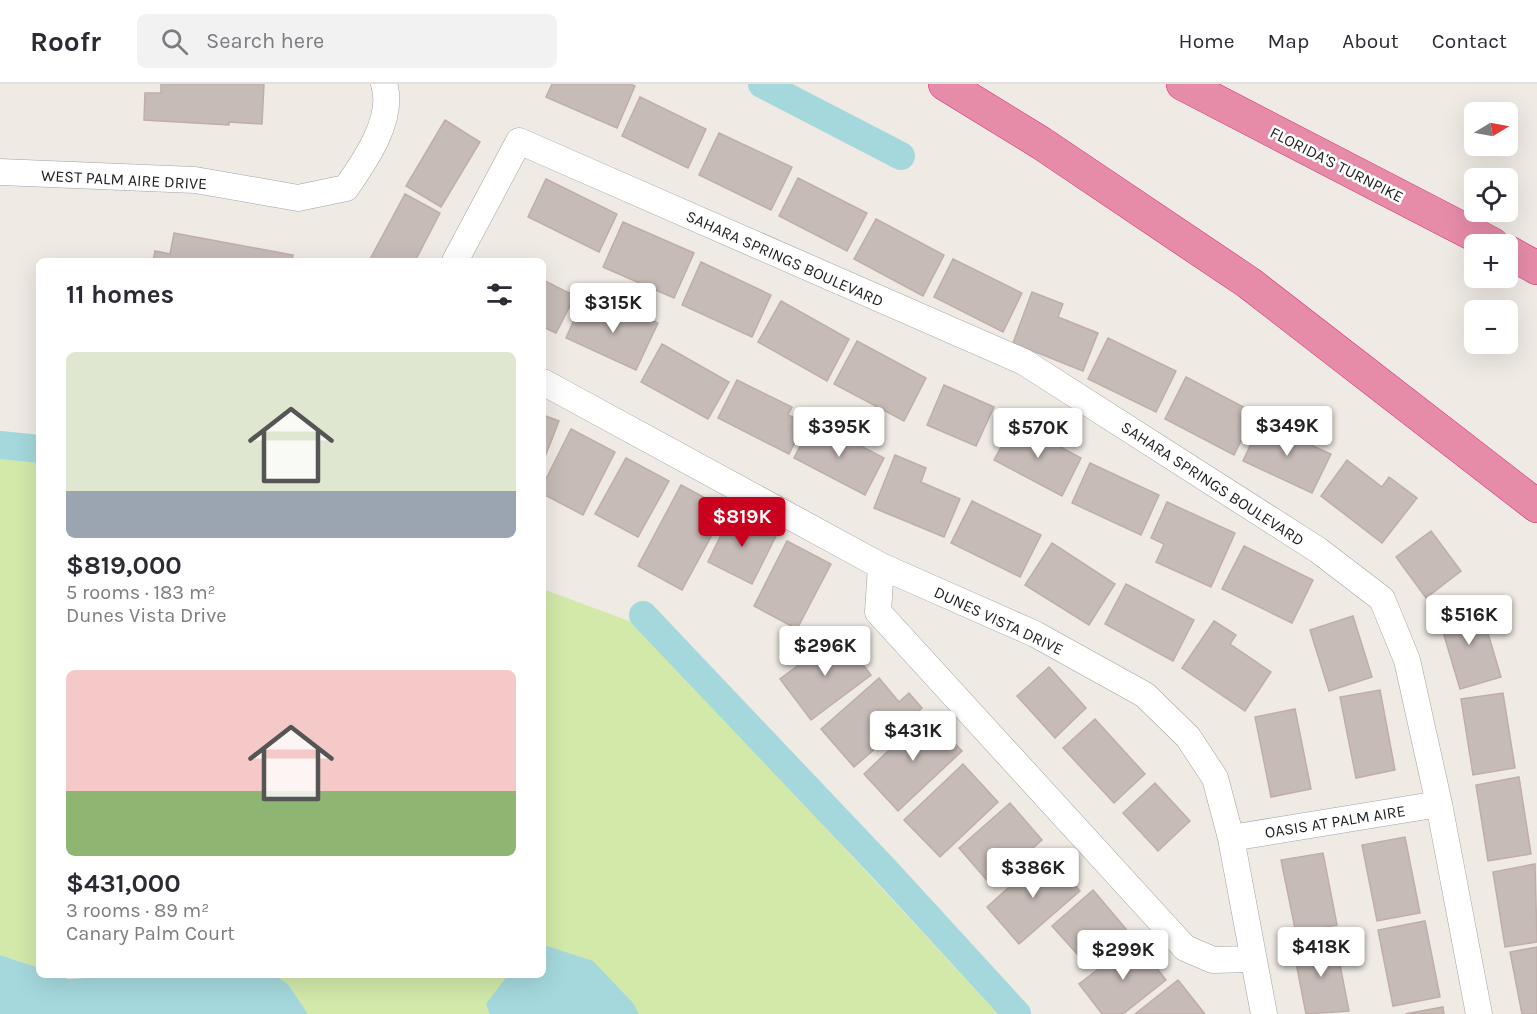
<!DOCTYPE html>
<html lang="en">
<head>
<meta charset="utf-8">
<style>
	:root { --surface:#fff; --page:#f2f2f3; --text:#2b2b33; --muted:#7c7c81; --line:#e1e1e2; --accent:#ca011e }
	body { margin:0; font-family:Karla,sans-serif; background:var(--page); color:var(--text); height:100vh; display:flex; flex-direction:column; font-size:22px; white-space:nowrap }
	* { box-sizing:border-box; margin:0 }
	p { font-size:20px; color:var(--muted) }
	.icon { flex:none; width:33px; height:33px; fill:none; stroke:currentColor; stroke-width:2; stroke-linecap:round; stroke-linejoin:round }
	.map { position:relative; flex:1; overflow:hidden }
	.panel { position:absolute; left:36px; top:174px; width:510px; height:720px; display:flex; flex-direction:column; background:var(--surface); border-radius:9px; box-shadow:0 6px 24px #0002 }
	.panel>* { flex:none }
	.needle { width:39px; rotate:80deg }
	.buttons { position:absolute; left:1464px; top:18px; display:grid; gap:12px }
	.buttons a { display:grid; place-items:center; width:54px; height:54px; border-radius:9px; background:var(--surface); box-shadow:0 6px 24px #0002; font-size:30px }
	.price { position:absolute; translate:-50% -51px; padding:0 14px; border-radius:6px; background:#fff; color:#222; font-size:20px; line-height:39px; filter:drop-shadow(0 2px 3px #0008) }
	.price::after { content:''; position:absolute; left:50%; top:36px; width:18px; height:14px; margin-left:-9px; background:inherit; clip-path:polygon(0 0,100% 0,50% 100%) }
	.price.on { background:var(--accent); color:#fff }
	ul { padding:0; list-style:none }
	li { display:grid; align-content:center; gap:12px; height:318px; padding:0 30px }
	li span { display:grid; place-items:center; height:186px; border-radius:9px; color:#555 }
	li>.icon { margin-inline-start:auto }
	span .icon { width:108px; height:108px; fill:#fffc; stroke-width:1 }
	li b { font-size:26px }
	h2 { display:flex; justify-content:space-between; align-items:center; height:72px; padding:0 30px; font-size:26px }
	header { display:flex; align-items:center; gap:36px; box-sizing:border-box; height:84px; padding:0 30px; background:var(--surface); border-bottom:2px solid var(--line) }
	header strong { font-size:28px }
	nav { display:flex; gap:33px; margin-inline-start:auto; font-size:21px }
	.search { width:420px; height:54px; background:var(--page); display:flex; align-items:center; gap:15px; box-sizing:border-box; padding:0 21px; border-radius:9px; color:var(--muted); font-size:22px }
	.map>svg:first-child { display:block }
	.grass { fill:#d2e9aa }
	.water { fill:#a4d8dc }
	.lines { fill:none; stroke-linecap:round; stroke-linejoin:round }
	.canal { stroke:#a4d8dc; stroke-width:28 }
	.building { fill:#c6bbb7; stroke:#c0aea6; stroke-width:1.5 }
	.street-casing { stroke:#a2a2a2; stroke-width:27 }
	.highway-casing { stroke:#d9257c; stroke-width:34 }
	.street { stroke:#fff; stroke-width:26 }
	.highway { stroke:#e68ca9; stroke-width:33 }
	.labels { text-anchor:middle; stroke-width:5; stroke-linejoin:round; paint-order:stroke }
	.street-label { font-size:16px; fill:#1e1e1e; stroke:#fff }
</style>
</head>
<body>
<header>
<strong>Roofr</strong>
<div class="search"><svg class="icon" aria-label="search" viewBox="0 0 24 24"><circle cx="10" cy="10" r="6"/><path d="M15 15l6 6"/></svg>Search here</div>
<nav><a>Home</a><a>Map</a><a>About</a><a>Contact</a></nav>
</header>
<div class="map">
<svg width="1537" height="930" viewBox="0 0 1537 930">
	<rect width="100%" height="100%" fill="#efeae4"/>
	<!-- grass -->
	<path class="grass" d="M 0,375 L 39,379 L 39,884 L 0,871 Z
		M 543,505 L 637,540 L 998,930 L 308,930 L 288,900 L 274,891 L 543,891 Z"/>
	<!-- water -->
	<path class="water" d="M 547,862 L 593,877 L 633,919 L 639,930 L 490,930 L 486,920 L 508,891 L 543,891 L 543,864 Z
		M 0,871 L 39,884 L 39,891 L 58,891 L 68,895 L 151,891 L 274,891 L 288,900 L 308,930 L 0,930 Z"/>
	<g class="lines">
		<!-- canal -->
		<path class="canal" d="M 762,0 L 901,72
			M 0,361 L 39,365
			M 643,531 L 885,786 L 1017,930"/>
	</g>
	<!-- building -->
	<path class="building" d="M 161,0 L 264,0 L 262,40 L 229,38 L 229,41 L 144,36 L 145,9 L 161,9 Z
		M 552,0 L 630,0 L 635,2 L 617,44 L 546,13 Z
		M 640,13 L 706,45 L 688,84 L 622,52 Z
		M 445,36 L 480,58 L 441,123 L 406,102 Z
		M 719,49 L 792,83 L 771,126 L 699,91 Z
		M 798,94 L 867,129 L 847,167 L 779,132 Z
		M 546,95 L 617,130 L 599,168 L 528,133 Z
		M 405,110 L 440,129 L 415,177 L 369,177 Z
		M 876,135 L 944,171 L 923,212 L 854,175 Z
		M 623,138 L 694,169 L 674,214 L 603,183 Z
		M 174,149 L 293,171 L 292,177 L 153,177 L 155,167 L 170,170 Z
		M 953,175 L 1022,209 L 1003,248 L 934,213 Z
		M 701,178 L 771,211 L 752,253 L 682,221 Z
		M 543,196 L 575,212 L 556,249 L 543,243 Z
		M 1032,208 L 1063,220 L 1058,233 L 1098,249 L 1083,287 L 1013,259 Z
		M 583,216 L 624,234 L 628,225 L 658,239 L 636,286 L 566,254 Z
		M 781,217 L 849,255 L 827,297 L 758,258 Z
		M 1108,254 L 1176,287 L 1156,328 L 1088,295 Z
		M 857,257 L 926,294 L 904,337 L 834,300 Z
		M 662,260 L 729,298 L 708,335 L 641,298 Z
		M 1186,293 L 1255,329 L 1234,371 L 1165,335 Z
		M 737,296 L 792,323 L 788,331 L 805,339 L 789,370 L 718,334 Z
		M 944,301 L 994,323 L 976,362 L 927,341 Z
		M 543,331 L 559,337 L 543,378 Z
		M 813,337 L 884,374 L 865,411 L 794,374 Z
		M 1015,338 L 1081,374 L 1062,412 L 994,376 Z
		M 1261,338 L 1331,370 L 1312,409 L 1243,377 Z
		M 571,345 L 615,368 L 583,431 L 543,410 L 543,401 Z
		M 895,371 L 926,384 L 921,398 L 960,415 L 944,453 L 874,424 Z
		M 626,374 L 669,397 L 638,453 L 595,430 Z
		M 1347,376 L 1382,403 L 1389,393 L 1417,414 L 1382,459 L 1321,412 Z
		M 1090,379 L 1159,411 L 1141,451 L 1072,419 Z
		M 681,401 L 726,425 L 682,506 L 638,482 Z
		M 972,417 L 1041,451 L 1020,493 L 951,459 Z
		M 1167,418 L 1235,449 L 1211,503 L 1156,478 L 1164,460 L 1151,454 Z
		M 732,428 L 777,450 L 752,500 L 708,478 Z
		M 1431,447 L 1461,487 L 1426,514 L 1396,473 Z
		M 787,457 L 831,480 L 797,545 L 754,522 Z
		M 1052,459 L 1115,500 L 1089,541 L 1025,501 Z
		M 1244,462 L 1313,496 L 1292,539 L 1222,505 Z
		M 1126,500 L 1194,536 L 1173,577 L 1105,540 Z
		M 1479,519 L 1501,593 L 1460,605 L 1438,531 Z
		M 1353,532 L 1372,593 L 1329,607 L 1310,546 Z
		M 1214,537 L 1236,551 L 1230,560 L 1271,588 L 1245,627 L 1182,584 Z
		M 840,550 L 871,591 L 811,636 L 780,595 Z
		M 1049,583 L 1086,624 L 1055,654 L 1017,612 Z
		M 879,594 L 899,618 L 909,609 L 922,624 L 854,683 L 821,645 Z
		M 1380,606 L 1395,686 L 1356,694 L 1340,613 Z
		M 1503,609 L 1515,684 L 1473,691 L 1461,615 Z
		M 1295,625 L 1311,705 L 1271,713 L 1255,633 Z
		M 927,630 L 962,667 L 898,727 L 864,690 Z
		M 1095,635 L 1145,690 L 1114,719 L 1063,664 Z
		M 963,680 L 998,718 L 940,773 L 904,736 Z
		M 1519,693 L 1531,770 L 1488,777 L 1476,701 Z
		M 1155,699 L 1190,737 L 1158,767 L 1123,729 Z
		M 1010,719 L 1042,756 L 991,801 L 959,764 Z
		M 1405,753 L 1420,829 L 1377,837 L 1362,761 Z
		M 1047,769 L 1080,807 L 1019,860 L 987,823 Z
		M 1323,769 L 1337,841 L 1296,849 L 1281,776 Z
		M 1535,780 L 1537,858 L 1505,863 L 1493,788 Z
		M 1093,806 L 1126,845 L 1086,880 L 1052,842 Z
		M 1425,837 L 1440,913 L 1393,922 L 1378,846 Z
		M 1335,855 L 1349,927 L 1306,930 L 1293,863 Z
		M 1135,857 L 1166,896 L 1123,930 L 1102,930 L 1079,900 Z
		M 1537,863 L 1537,930 L 1522,930 L 1510,868 Z
		M 1178,896 L 1205,930 L 1135,930 Z
		M 1443,923 L 1444,930 L 1405,930 Z"/>
	<g class="lines">
		<defs>
			<path id="street" d="M 0,88 L 195,96 L 298,114 L 346,104 C 365,77 395,34 384,0
				M 455,177 L 519,57 L 1024,278 L 1318,466 L 1382,515 L 1407,576 L 1439,720 L 1479,930
				M 543,298 L 881,482 L 1035,550 L 1145,611 L 1188,653 L 1215,694 L 1231,754 L 1264,930
				M 881,482 L 878,528 L 1185,864 L 1213,876 L 1252,875
				M 1231,754 L 1439,720"/>
			<path id="highway" d="M 945,0 L 1041,59 L 1249,199 L 1537,422
				M 1183,0 L 1492,160
				M 1508,168 L 1537,184"/>
		</defs>
		<!-- street casing -->
		<use href="#street" class="street-casing"/>
		<!-- highway casing -->
		<use href="#highway" class="highway-casing"/>
		<!-- street -->
		<use href="#street" class="street"/>
		<!-- highway -->
		<use href="#highway" class="highway"/>
	</g>
	<g class="labels">
		<!-- street labels -->
		<g class="street-label">
			<text transform="translate(1337 80) rotate(27)" y="6">FLORIDA'S TURNPIKE</text>
			<text transform="translate(124 95) rotate(3)" y="6">WEST PALM AIRE DRIVE</text>
			<text transform="translate(785 174) rotate(24)" y="6">SAHARA SPRINGS BOULEVARD</text>
			<text transform="translate(1213 399) rotate(33)" y="6">SAHARA SPRINGS BOULEVARD</text>
			<text transform="translate(999 536) rotate(25)" y="6">DUNES VISTA DRIVE</text>
			<text transform="translate(1335 737) rotate(-9)" y="6">OASIS AT PALM AIRE</text>
		</g>
	</g>
</svg>
<div class="buttons">
<a><svg class="needle" viewBox="-14 -14 28 28"><path d="M0-13l5 13h-10z" fill="#e53935"/><path d="M0 13l5-13h-10z" fill="#7c7c81"/></svg></a>
<a><svg class="icon" aria-label="locate" viewBox="0 0 24 24"><circle cx="12" cy="12" r="6"/><path d="M12 2v4M12 18v4M2 12h4M18 12h4"/></svg></a>
<a>+</a>
<a>−</a>
</div>
<b class="price" style="left:613px;top:250px">$315K</b>
<b class="price" style="left:1287px;top:373px">$349K</b>
<b class="price" style="left:839px;top:374px">$395K</b>
<b class="price" style="left:1038px;top:375px">$570K</b>
<b class="price on" style="left:742px;top:464px">$819K</b>
<b class="price" style="left:1469px;top:562px">$516K</b>
<b class="price" style="left:825px;top:593px">$296K</b>
<b class="price" style="left:913px;top:678px">$431K</b>
<b class="price" style="left:1033px;top:815px">$386K</b>
<b class="price" style="left:1321px;top:894px">$418K</b>
<b class="price" style="left:1123px;top:897px">$299K</b>
<section class="panel">
<h2>11 homes<svg class="icon" aria-label="filters" viewBox="0 0 24 24"><path d="M4 7h16M4 17h16"/><circle cx="9" cy="7" r="2"/><circle cx="15" cy="17" r="2"/></svg></h2>
<ul>
<li><span style="background:linear-gradient(#dfe7d0 75%,#9aa5b1 0)"><svg class="icon" aria-label="home" viewBox="0 0 24 24"><path d="M3 11l9-7 9 7M6 9v11h12V9"/></svg></span><div><b>$819,000</b><p>5 rooms · 183 m²</p><p>Dunes Vista Drive</p></div></li>
<li><span style="background:linear-gradient(#f6c9c9 65%,#8fb573 0)"><svg class="icon" aria-label="home" viewBox="0 0 24 24"><path d="M3 11l9-7 9 7M6 9v11h12V9"/></svg></span><div><b>$431,000</b><p>3 rooms · 89 m²</p><p>Canary Palm Court</p></div></li>
</ul>
</section>
</div>
</body>
</html>
